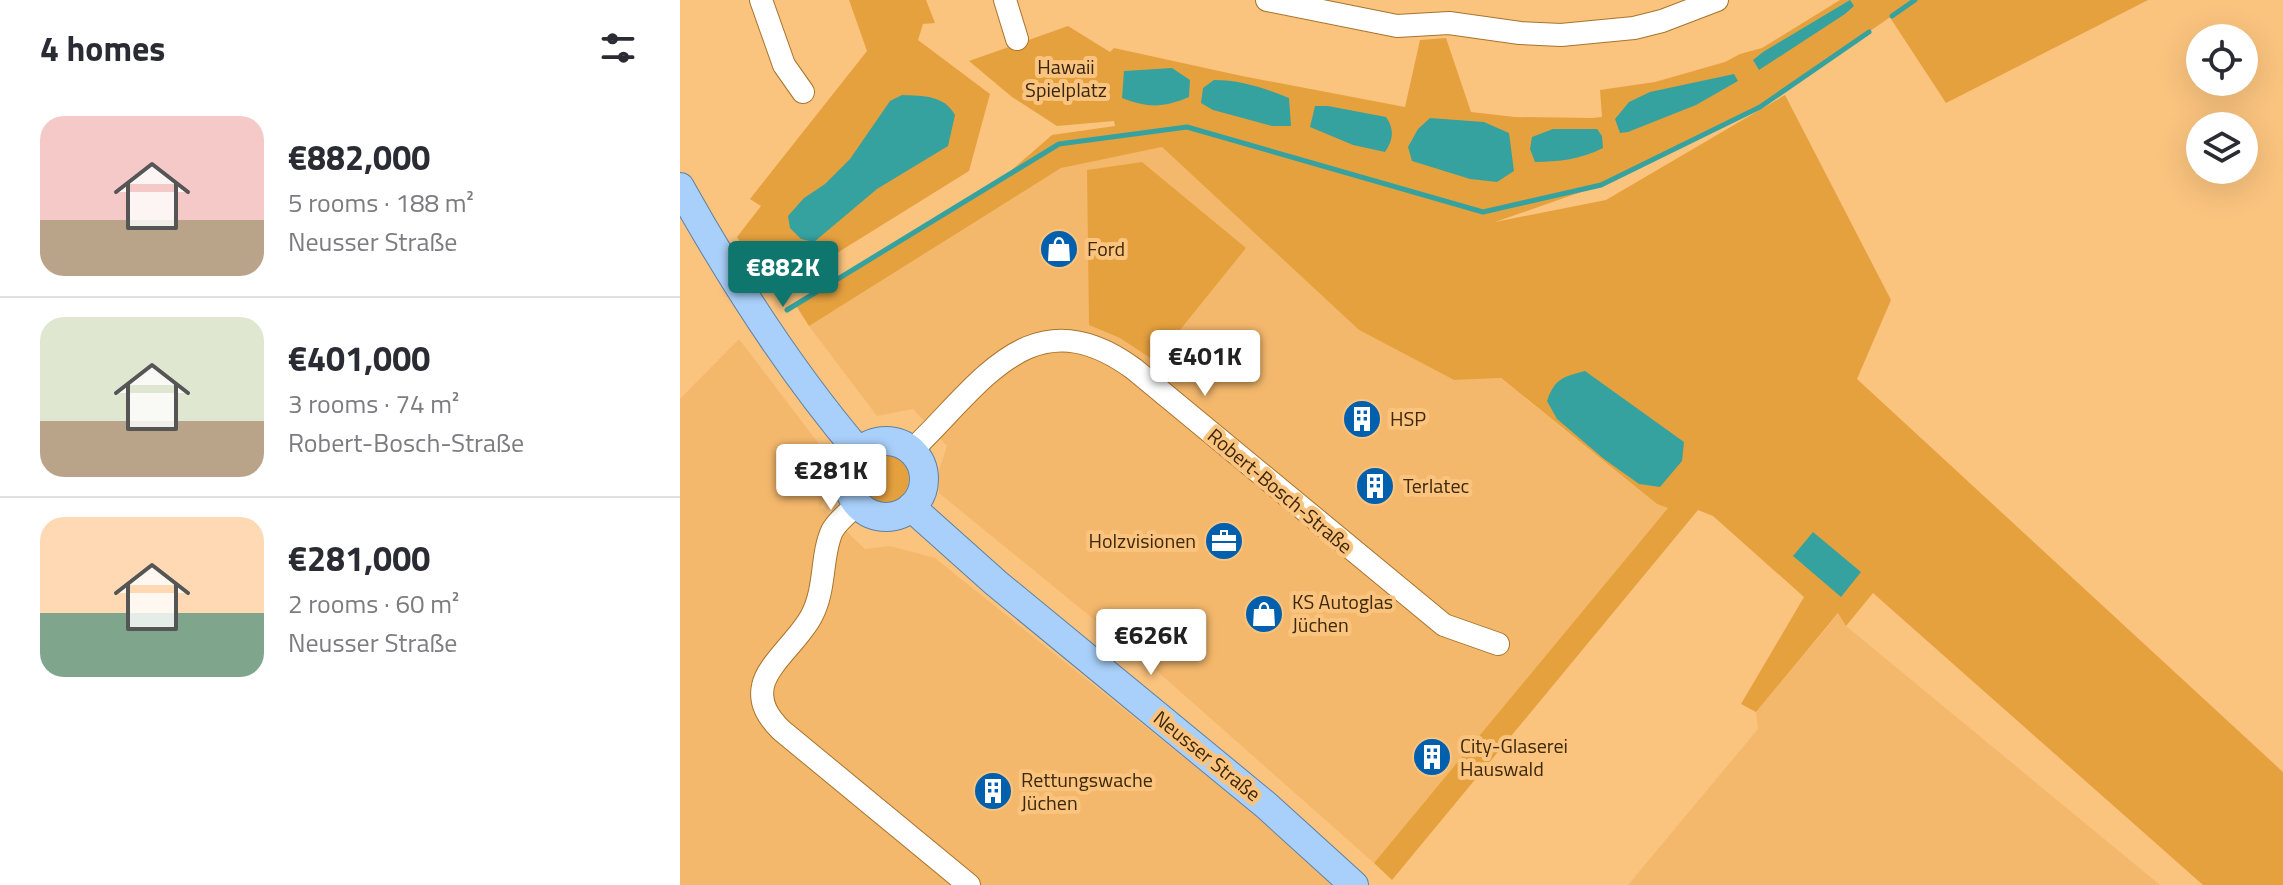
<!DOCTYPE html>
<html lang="en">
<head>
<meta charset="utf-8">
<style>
	:root { --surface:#fff; --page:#f7f7f7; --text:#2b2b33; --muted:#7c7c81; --line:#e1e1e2; --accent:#0f766e }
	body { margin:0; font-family:"Titillium Web",sans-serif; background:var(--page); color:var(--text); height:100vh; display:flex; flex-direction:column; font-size:30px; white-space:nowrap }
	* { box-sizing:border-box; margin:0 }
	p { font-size:26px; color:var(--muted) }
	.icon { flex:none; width:44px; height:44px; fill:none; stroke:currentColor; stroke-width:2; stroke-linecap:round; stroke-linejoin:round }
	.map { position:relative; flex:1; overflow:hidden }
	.panel { display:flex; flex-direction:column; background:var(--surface); width:680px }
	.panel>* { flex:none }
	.buttons { position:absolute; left:1506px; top:24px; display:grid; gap:16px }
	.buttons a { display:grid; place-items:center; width:72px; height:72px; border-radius:50%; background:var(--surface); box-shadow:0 8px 32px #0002; font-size:40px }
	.price { position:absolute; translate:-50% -68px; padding:0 18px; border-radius:8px; background:#fff; color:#222; font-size:26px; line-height:52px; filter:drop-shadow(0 2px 4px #0008) }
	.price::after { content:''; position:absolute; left:50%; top:48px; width:24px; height:18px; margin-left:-12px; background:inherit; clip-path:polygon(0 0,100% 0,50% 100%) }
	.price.on { background:var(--accent); color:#fff }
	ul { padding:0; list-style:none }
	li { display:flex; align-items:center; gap:24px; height:200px; padding:0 40px }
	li+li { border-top:2px solid var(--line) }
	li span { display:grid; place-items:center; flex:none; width:224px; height:160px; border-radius:24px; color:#555 }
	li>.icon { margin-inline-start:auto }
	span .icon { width:96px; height:96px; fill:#fffc; stroke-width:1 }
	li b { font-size:34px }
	h2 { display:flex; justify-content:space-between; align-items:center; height:96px; padding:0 40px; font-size:34px }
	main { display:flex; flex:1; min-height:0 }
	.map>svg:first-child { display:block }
	.built { fill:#f4b86c }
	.green { fill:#e6a13f }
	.water { fill:#36a29f }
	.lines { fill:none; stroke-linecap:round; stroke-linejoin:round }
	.stream { stroke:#36a29f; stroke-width:5 }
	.minor-casing { stroke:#a7742d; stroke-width:24 }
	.major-casing { stroke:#5e80a3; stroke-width:30 }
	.minor { stroke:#fff; stroke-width:22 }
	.major { stroke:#a9d0fa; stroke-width:28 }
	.labels { text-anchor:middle; stroke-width:8; stroke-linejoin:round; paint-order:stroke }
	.park-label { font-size:20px; fill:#352613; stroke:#fac37e }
	.poi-label { font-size:20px; fill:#3d280a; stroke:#fac37e; text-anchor:start }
	.street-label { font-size:20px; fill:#3d280a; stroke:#fac37e }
</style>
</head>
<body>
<main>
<section class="panel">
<h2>4 homes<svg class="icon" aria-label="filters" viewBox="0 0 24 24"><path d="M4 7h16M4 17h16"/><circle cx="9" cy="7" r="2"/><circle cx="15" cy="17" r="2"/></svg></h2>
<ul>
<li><span style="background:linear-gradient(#f6c9c9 65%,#b9a48a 0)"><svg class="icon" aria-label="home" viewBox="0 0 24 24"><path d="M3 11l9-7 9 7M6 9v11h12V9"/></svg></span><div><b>€882,000</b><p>5 rooms · 188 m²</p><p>Neusser Straße</p></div></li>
<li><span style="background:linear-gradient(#dfe7d0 65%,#b9a48a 0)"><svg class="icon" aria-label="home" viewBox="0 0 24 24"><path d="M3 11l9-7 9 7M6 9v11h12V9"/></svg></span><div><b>€401,000</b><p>3 rooms · 74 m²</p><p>Robert-Bosch-Straße</p></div></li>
<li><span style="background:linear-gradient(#ffd9b3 60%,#7fa58c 0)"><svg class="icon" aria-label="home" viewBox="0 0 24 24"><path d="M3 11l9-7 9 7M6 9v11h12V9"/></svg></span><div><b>€281,000</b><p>2 rooms · 60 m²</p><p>Neusser Straße</p></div></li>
</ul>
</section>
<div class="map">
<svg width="1603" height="885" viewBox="0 0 1603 885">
	<rect width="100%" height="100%" fill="#fac37e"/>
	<!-- built -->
	<path class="built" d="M 482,147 L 679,330 L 774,380 L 820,378 L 977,504 L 989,508 L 694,863 L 477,671 L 259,493 L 259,470 L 267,446 L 233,409 L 197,416 L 129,326 L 274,229 L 383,167 Z
		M 59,339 L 152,461 L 153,477 L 141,507 L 185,549 L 210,546 L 255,558 L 582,820 L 653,885 L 0,885 L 0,399 Z
		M 1159,613 L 1166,626 L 1480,885 L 948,885 L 1078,729 L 1076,712 Z"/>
	<!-- green -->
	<path class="green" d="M 169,0 L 246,0 L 255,23 L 243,24 L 238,40 L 310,94 L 289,171 L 128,271 L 95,275 L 80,274 L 57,237 L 81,206 L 70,199 L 187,51 Z
		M 1160,0 L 1235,0 L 1080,107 L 921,185 L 815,222 L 926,200 L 1105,95 L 1211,300 L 1177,379 L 1603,772 L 1603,885 L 1523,885 L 1193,593 L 1166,626 L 1158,613 L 1076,712 L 1061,704 L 1124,597 L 1033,516 L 1018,510 L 712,880 L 694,863 L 988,508 L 977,504 L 821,378 L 774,380 L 679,330 L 482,147 L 381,168 L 129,326 L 115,304 L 311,188 L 372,135 L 435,126 L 434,121 L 377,126 L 332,97 L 289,61 L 388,26 L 430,52 L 434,48 L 562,76 L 725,107 L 740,40 L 766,38 L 791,112 L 835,117 L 912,118 L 922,117 L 920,90 L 975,82 L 1045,62 L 1060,54 L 1082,48 Z
		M 1238,0 L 1468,0 L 1266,103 L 1211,19 Z
		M 462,162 L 566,248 L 475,361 L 440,338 L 409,325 L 407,170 Z
		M179 479a25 25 0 1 1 50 0a25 25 0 1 1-50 0Z"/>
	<!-- water -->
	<path class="water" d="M 1170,0 L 1174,6 L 1165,14 L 1079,70 L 1073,60 L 1083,52 Z
		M 492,68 L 510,80 L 509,97 C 483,108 468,108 442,98 L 444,71 Z
		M 1054,74 L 1058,81 L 1016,105 L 948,132 L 940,133 L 935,119 L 949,102 L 970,92 Z
		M 534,80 C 561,80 584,88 609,98 L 611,126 L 592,126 L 533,110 L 521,103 L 523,88 Z
		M 222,95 C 244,96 264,95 275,115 L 268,146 L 197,189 L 134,242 L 121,239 L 110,228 L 108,216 L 124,198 L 145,184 L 170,159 L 210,101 Z
		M 635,106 L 648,106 L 706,117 C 715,130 713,140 705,152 L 673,145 L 630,127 Z
		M 750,118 L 804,122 L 829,133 L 834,171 L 817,182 L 790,179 L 732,161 L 728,147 L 738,129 Z
		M 873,129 L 917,129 L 922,136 L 923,148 C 902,159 878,162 855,162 L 850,149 L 852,137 Z
		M 905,371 L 1004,442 L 1002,461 L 980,487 L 959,484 L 924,459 L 877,419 L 867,401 C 875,378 883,377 905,371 Z
		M 1133,532 L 1181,572 L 1161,597 L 1113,556 Z"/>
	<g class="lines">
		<!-- stream -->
		<path class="stream" d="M 1212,16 L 1235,0
			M 107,310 L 379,144 L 507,127 L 803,212 L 921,185 L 1080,107 L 1189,32"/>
		<defs>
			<path id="minor" d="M 81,0 L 104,65 L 123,92
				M 325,0 L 337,39
				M 587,0 L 717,26 L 769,23 L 840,33 L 881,35 L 954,28 L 982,21 L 1037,0
				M 231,451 C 300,386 351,293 454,369 L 764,625 L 818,644
				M 178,504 C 169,512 158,520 152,531 C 141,555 146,588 132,615 C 121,638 87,664 83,686 C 79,704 89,718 101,730 L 289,885"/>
			<path id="major" d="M 0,187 C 52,280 109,370 179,452
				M168 479a38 38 0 1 1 76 0a38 38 0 1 1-76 0Z
				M 231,507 L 316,583 L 587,806 L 674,885"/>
		</defs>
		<!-- minor casing -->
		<use href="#minor" class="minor-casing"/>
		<!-- major casing -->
		<use href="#major" class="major-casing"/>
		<!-- minor -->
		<use href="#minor" class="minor"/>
		<!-- major -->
		<use href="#major" class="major"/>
	</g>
	<!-- icons -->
	<defs>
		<symbol id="shop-disc" viewBox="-11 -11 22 22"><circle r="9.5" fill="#0160ad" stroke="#fac37e"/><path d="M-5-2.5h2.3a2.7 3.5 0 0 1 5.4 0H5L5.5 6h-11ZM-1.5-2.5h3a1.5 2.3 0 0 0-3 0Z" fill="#fff"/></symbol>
		<symbol id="building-disc" viewBox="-11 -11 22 22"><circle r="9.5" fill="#0160ad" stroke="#fac37e"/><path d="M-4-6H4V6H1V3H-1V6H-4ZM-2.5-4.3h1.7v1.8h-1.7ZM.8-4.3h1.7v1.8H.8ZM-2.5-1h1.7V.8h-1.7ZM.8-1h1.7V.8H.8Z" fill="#fff"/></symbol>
		<symbol id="office-disc" viewBox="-11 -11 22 22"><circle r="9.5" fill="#0160ad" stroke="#fac37e"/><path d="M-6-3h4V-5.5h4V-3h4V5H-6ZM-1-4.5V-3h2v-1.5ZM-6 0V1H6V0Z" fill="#fff"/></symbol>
	</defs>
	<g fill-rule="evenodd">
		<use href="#shop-disc" x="357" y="227" width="44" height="44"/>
		<use href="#building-disc" x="660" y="397" width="44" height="44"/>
		<use href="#building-disc" x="673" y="464" width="44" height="44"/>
		<use href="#office-disc" x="522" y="519" width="44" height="44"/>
		<use href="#shop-disc" x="562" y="592" width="44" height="44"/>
		<use href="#building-disc" x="730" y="735" width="44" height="44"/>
		<use href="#building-disc" x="291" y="769" width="44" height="44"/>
	</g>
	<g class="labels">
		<!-- park labels -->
		<g class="park-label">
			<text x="386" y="74">Hawaii<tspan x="386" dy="23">Spielplatz</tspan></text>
		</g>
		<!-- poi labels -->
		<g class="poi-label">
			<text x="407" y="256">Ford</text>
			<text x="710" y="426">HSP</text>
			<text x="723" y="493">Terlatec</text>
			<text x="516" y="548" text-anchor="end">Holzvisionen</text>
			<text x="612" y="609">KS Autoglas<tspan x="612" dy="23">Jüchen</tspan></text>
			<text x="780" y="753">City-Glaserei<tspan x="780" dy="23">Hauswald</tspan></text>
			<text x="341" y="787">Rettungswache<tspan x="341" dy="23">Jüchen</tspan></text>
		</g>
		<!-- street labels -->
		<g class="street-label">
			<text transform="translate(600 491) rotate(40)" y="7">Robert-Bosch-Straße</text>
			<text transform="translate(527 756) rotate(39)" y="7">Neusser Straße</text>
		</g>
	</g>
</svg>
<div class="buttons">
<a><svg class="icon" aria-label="locate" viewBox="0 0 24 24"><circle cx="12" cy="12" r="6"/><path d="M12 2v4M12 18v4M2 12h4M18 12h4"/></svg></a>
<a><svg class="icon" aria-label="layers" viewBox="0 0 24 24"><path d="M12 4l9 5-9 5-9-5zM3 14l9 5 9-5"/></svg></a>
</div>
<b class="price on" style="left:103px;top:309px">€882K</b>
<b class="price" style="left:525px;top:398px">€401K</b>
<b class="price" style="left:151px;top:512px">€281K</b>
<b class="price" style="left:471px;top:677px">€626K</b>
</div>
</main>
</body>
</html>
